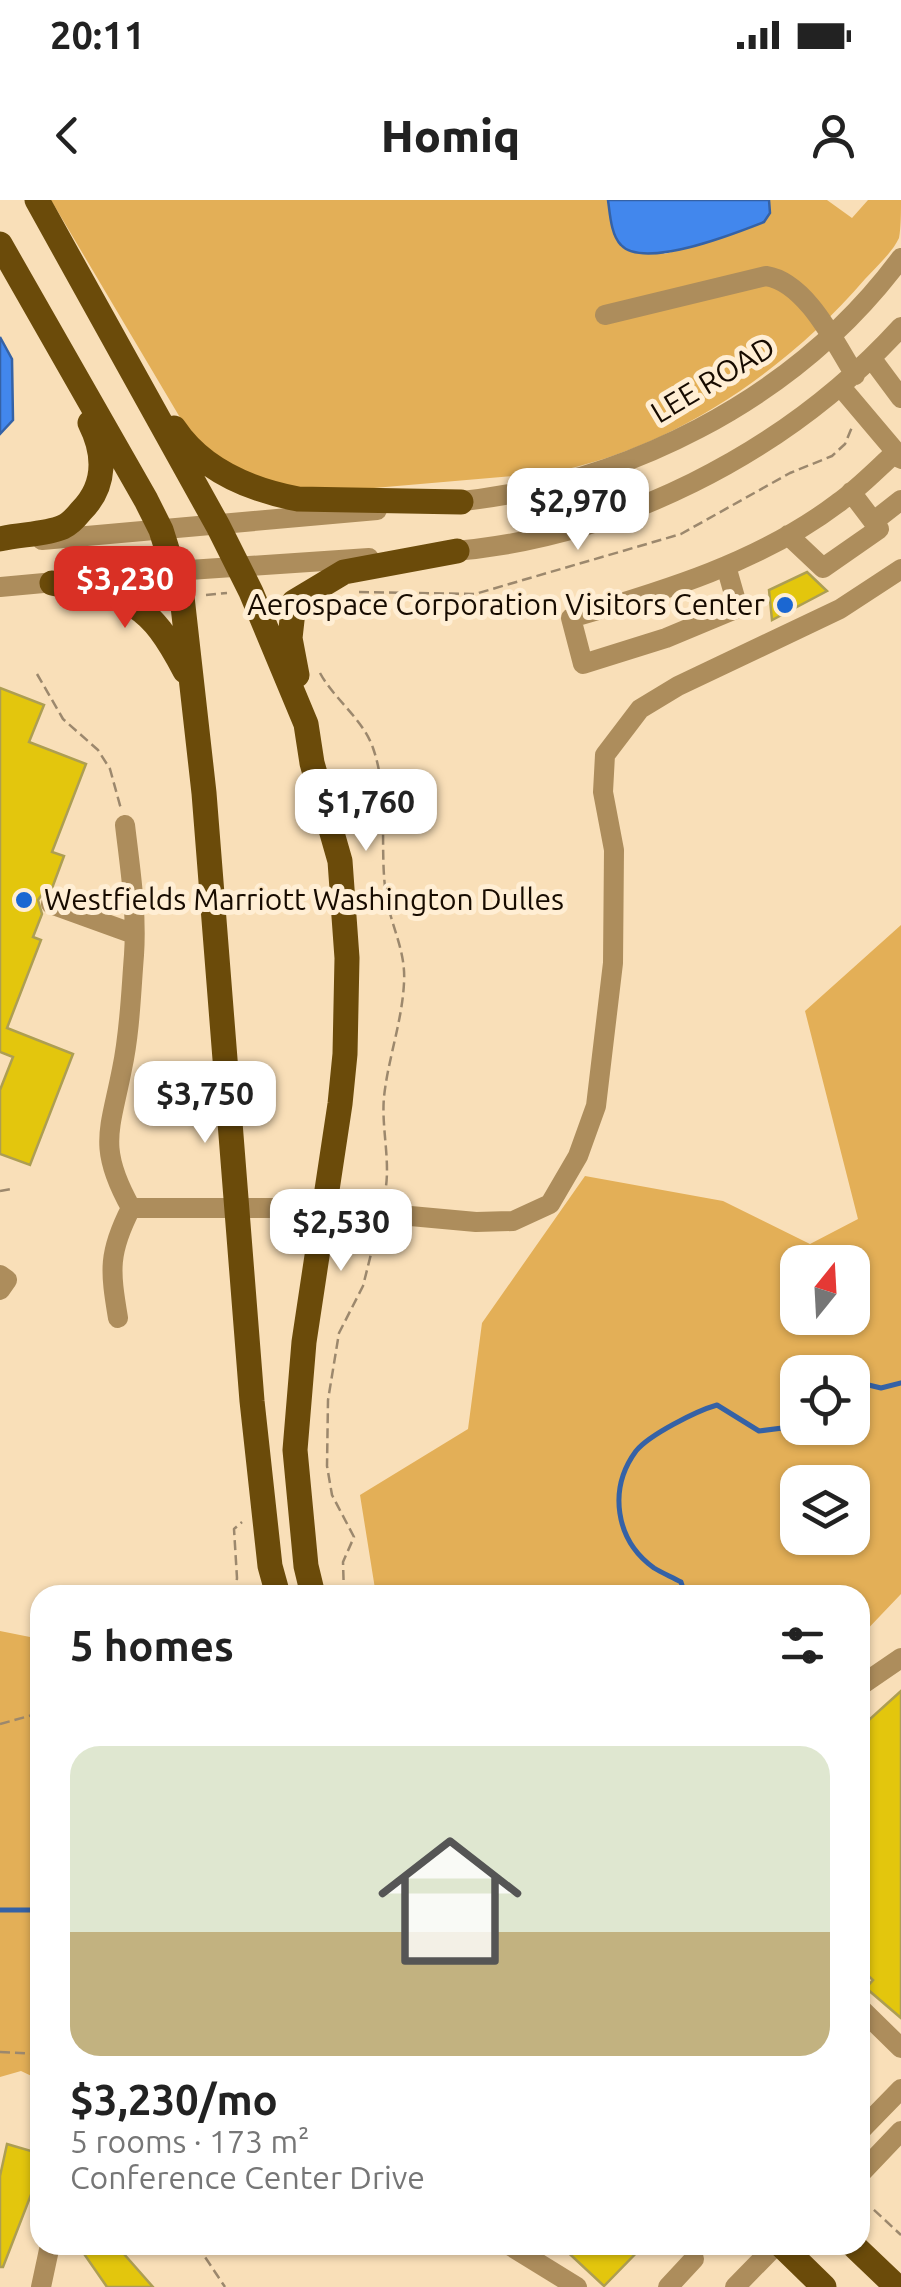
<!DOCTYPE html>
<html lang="en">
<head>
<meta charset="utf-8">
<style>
	:root { --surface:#fff; --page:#f6f6f6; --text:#222; --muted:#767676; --line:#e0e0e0; --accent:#d93025 }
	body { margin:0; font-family:Ubuntu,sans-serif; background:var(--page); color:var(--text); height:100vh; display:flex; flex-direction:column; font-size:38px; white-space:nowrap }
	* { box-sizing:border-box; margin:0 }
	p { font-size:32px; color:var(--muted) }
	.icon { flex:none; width:55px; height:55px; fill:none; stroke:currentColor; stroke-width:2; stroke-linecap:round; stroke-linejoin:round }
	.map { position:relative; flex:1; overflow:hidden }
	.panel { position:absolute; left:30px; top:1385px; width:840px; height:670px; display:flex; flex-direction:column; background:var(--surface); border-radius:30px; box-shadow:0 2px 8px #0004 }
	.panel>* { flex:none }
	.needle { width:65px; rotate:18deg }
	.controls { position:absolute; left:780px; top:1045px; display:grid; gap:20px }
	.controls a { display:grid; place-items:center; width:90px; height:90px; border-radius:20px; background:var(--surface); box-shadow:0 2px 8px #0004; font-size:50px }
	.price { position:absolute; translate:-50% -85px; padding:0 22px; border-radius:20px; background:#fff; color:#222; font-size:32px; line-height:65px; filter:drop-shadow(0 2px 5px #0008) }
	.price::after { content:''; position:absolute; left:50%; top:60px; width:30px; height:22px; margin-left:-15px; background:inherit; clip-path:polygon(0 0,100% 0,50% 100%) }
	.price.on { background:var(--accent); color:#fff }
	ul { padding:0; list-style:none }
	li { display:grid; align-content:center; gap:20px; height:530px; padding:0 40px }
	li+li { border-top:2px solid var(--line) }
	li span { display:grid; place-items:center; height:310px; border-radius:30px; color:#555 }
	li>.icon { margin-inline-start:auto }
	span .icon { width:180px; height:180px; fill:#fffc; stroke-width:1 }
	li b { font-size:42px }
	h2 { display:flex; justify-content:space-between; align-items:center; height:120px; padding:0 40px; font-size:42px }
	.status { display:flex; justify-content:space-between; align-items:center; height:70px; padding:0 50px; background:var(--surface); direction:ltr }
	.status svg { height:28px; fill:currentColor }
	header { display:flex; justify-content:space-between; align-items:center; height:130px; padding:0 40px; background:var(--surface); font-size:45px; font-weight:800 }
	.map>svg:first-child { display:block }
	.green { fill:#e3af57; fill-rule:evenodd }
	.water { fill:#4287ed; stroke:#3562a6; stroke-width:2.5 }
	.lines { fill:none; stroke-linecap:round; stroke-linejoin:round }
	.stream { stroke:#3562a6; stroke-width:5 }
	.building { fill:#e3c60d; stroke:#ad9e53; stroke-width:2.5 }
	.path { stroke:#9c886d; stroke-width:2.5; stroke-dasharray:10 5; stroke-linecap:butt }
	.minor { stroke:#ad8d5c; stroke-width:20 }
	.major { stroke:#6b4b0a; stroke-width:25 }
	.poi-dot { fill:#1b67d2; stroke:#ffeed4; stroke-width:4 }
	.labels { text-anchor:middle; stroke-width:10; stroke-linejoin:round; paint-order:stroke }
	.street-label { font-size:30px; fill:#170b00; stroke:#ffeed4 }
	.poi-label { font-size:30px; fill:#170b00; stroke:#ffeed4; text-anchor:end }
</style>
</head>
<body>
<div class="status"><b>20:11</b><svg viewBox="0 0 49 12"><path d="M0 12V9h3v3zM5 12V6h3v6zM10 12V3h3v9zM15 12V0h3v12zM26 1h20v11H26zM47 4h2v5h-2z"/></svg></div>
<header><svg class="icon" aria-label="back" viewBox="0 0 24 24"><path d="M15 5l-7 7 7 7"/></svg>Homiq<svg class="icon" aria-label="person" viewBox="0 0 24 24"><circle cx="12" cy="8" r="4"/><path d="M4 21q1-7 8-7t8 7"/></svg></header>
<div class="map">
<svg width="901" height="2087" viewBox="0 0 901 2087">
	<rect width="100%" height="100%" fill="#f9dfb8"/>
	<!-- green -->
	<path class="green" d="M 51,0 L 608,0 L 612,27 L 665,54 L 746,29 L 769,13 L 769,0 L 827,0 L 852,18 L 868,0 L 901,0 C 901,11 901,28 899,38 C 892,53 876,67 865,79 C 785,172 670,251 548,273 L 316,293 L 242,277 L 188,231 Z
		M 901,725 L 901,1394 L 860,1437 L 860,1395 L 376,1395 L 360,1295 L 468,1229 L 482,1123 L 585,976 L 723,1001 L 810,1044 L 858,1019 L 805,811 ZM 852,1062 L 852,1118 L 798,1118 L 798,1062 ZM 852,1172 L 852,1228 L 798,1228 L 798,1172 ZM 798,1282 L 852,1282 L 852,1338 L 798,1338 Z
		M 0,1431 L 40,1439 L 40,1880 L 21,1871 L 0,1877 Z"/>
	<!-- water -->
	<path class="water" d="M 608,0 L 769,0 L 770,13 L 764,22 C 736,33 644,70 621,45 C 611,35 610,14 608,0 Z
		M 0,137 L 12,159 L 13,220 L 0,234 Z"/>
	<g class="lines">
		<!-- stream -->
		<path class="stream" d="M 852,1181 L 881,1188 L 901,1183
			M 685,1395 L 681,1382 C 672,1377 662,1373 654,1368 C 615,1340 608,1289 636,1251 C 649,1235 696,1211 717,1205 L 759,1231 L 798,1226
			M 0,1710 L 40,1710"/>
	</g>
	<!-- building -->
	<path class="building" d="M 807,372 L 827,391 L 772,420 L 769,390 Z
		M 0,488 L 44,505 L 29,542 L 86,564 L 52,652 L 64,656 L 51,691 L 43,693 L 38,700 L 42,714 L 33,737 L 41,740 L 7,828 L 73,854 L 30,965 L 0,954 L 0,890 L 13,857 L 0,852 Z
		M 901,1491 L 901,1818 L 866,1788 L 873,1780 L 860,1768 L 860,1528 Z
		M 7,1944 L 38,1953 L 33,1970 L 36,1971 L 34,1987 L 3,2067 L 0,2067 L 0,1976 Z
		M 88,2045 L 116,2045 L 153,2087 L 107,2087 L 82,2051 Z
		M 560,2045 L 644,2045 L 604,2086 Z"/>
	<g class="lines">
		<!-- path -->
		<path class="path" d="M 359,392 L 475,394 L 681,334 L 790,273 L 832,256 L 845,244 L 852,227
			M 206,395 L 227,393
			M 320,473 C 334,499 363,519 373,548 C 390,596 378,651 387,701 C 393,730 406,753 404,783 C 402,822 388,859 384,897 C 381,930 392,965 384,997
			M 37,474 L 63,519 L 98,550 L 110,569 L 121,609
			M 0,991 L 11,989
			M 235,1395 L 237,1378 L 234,1329 L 242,1322
			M 344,1395 L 343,1362 L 354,1337 L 332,1295 L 327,1266 L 328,1200 L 339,1133 L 363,1086 L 376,1034
			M 0,1524 L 40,1513
			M 0,1852 L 40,1854
			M 860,2005 L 872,2008 L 901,2035
			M 197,2045 L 225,2087"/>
		<!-- minor -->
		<path class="minor" d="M 605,115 L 766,76 C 806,82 835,143 855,175
			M 872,159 L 901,198
			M 841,187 L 896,252
			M 445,303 C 621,287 794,202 901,58
			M 874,321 L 901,300
			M 788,335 L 823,368 L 879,329 L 851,292
			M 42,340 L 377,310
			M 443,352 C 615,340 785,254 901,127
			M 726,366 L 738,408 L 666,438 L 583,464 L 571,418 C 664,391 760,362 838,303 C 859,288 877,269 896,252 L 901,259
			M 0,387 L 174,371 L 369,358
			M 125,625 C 130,668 137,711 134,755 C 131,792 130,832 122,869 C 110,931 97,947 131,1008 L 323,1008 L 476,1022 L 513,1021 L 550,1004 L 578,956 L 596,906 L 613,763 L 614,650 L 603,592 L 605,555 L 640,509 L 678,486 L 840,409 L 901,369
			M 51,704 L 134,734
			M 0,1075 L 7,1080 L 0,1090
			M 118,1118 C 110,1070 108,1053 131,1008
			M 860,1486 L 901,1458
			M 860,1808 L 901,1848
			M 860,1931 L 901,1889
			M 860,1974 L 901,1931
			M 509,2045 L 577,2087
			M 41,2087 L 50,2045
			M 668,2087 L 694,2059
			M 735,2087 L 776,2045"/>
		<!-- major -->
		<path class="major" d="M 37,0 L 218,326 L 251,392 L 306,524 L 312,563 L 340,661 L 347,758 L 345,854 L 340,904 L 304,1142 L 295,1250 L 306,1366 L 313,1395
			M 0,44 L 146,300 L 161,330 L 182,397 L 204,593 L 252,1201 L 270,1366 L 278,1395
			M 174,228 C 202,270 251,290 298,299 L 461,302
			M 0,339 C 19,334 45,335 63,327 C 70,324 77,316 81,311 C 107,285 105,253 90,223
			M 52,383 C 129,398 147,398 185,471
			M 297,475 L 290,438 L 294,402 L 344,372 L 457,351
			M 781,2045 L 824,2087
			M 853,2045 L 897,2087"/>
	</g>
	<!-- markers -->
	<g class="poi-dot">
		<circle cx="785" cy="405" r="10"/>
		<circle cx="24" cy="700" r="10"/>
	</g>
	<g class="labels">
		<!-- street labels -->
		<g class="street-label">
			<text transform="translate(713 180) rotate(-31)" y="10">LEE ROAD</text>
		</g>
		<!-- poi labels -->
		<g class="poi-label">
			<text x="765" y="415">Aerospace Corporation Visitors Center</text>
			<text x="44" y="710" text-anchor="start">Westfields Marriott Washington Dulles</text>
		</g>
	</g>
</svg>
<div class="controls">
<a><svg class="needle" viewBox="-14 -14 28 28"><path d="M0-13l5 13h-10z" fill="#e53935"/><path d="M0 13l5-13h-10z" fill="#767676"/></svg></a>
<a><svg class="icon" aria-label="locate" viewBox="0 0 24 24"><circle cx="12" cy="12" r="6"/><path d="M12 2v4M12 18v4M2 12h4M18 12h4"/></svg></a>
<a><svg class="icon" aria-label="layers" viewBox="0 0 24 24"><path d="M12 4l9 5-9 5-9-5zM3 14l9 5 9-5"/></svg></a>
</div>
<b class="price" style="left:578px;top:353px">$2,970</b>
<b class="price on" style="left:125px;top:431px">$3,230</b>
<b class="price" style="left:366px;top:654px">$1,760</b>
<b class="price" style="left:205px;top:946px">$3,750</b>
<b class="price" style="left:341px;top:1074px">$2,530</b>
<section class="panel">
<h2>5 homes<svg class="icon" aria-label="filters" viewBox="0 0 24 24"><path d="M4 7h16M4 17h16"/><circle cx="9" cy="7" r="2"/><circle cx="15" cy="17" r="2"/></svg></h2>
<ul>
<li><span style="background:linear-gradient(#dfe7d0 60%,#c2b280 0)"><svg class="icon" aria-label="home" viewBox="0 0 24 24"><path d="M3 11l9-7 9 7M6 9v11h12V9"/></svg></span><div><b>$3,230/mo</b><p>5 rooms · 173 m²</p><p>Conference Center Drive</p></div></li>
</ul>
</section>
</div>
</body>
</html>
